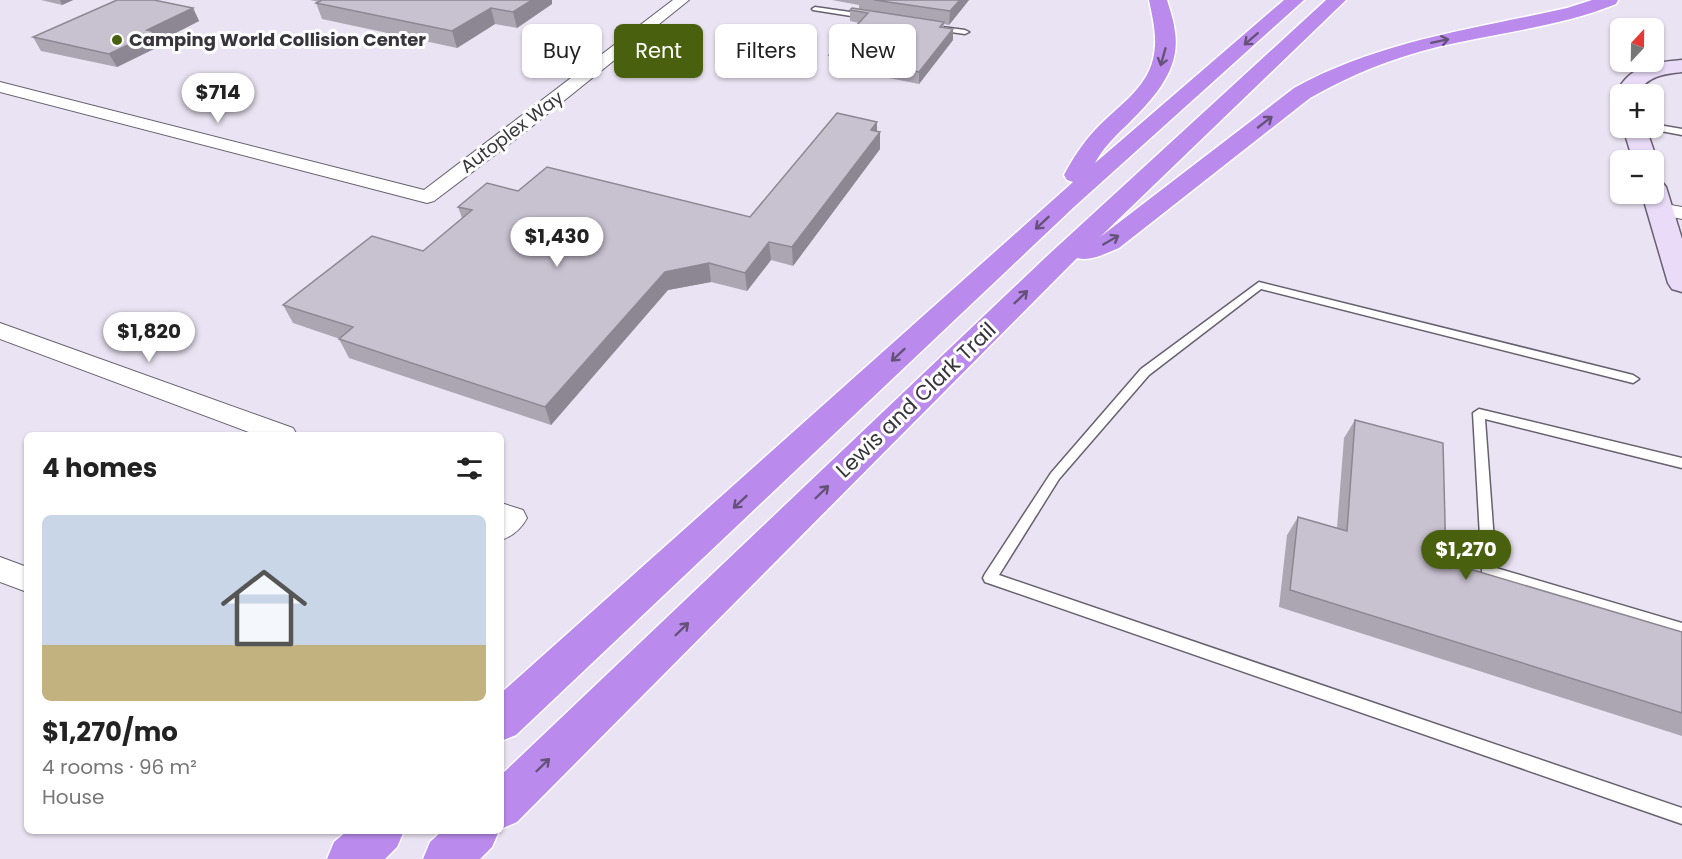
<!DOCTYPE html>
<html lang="en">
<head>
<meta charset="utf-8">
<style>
	:root { --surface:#fff; --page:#f6f6f6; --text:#222; --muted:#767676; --accent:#49610f }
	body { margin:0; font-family:Poppins,sans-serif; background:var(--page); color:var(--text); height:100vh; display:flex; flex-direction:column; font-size:22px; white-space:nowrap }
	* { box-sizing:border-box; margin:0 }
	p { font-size:20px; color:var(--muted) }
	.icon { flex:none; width:33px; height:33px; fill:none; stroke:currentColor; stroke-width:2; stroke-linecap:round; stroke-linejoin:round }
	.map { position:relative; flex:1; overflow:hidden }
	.details { position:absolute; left:24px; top:432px; width:480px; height:402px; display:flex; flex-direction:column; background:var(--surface); border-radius:9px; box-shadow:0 2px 4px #0004 }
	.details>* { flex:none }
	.hud { position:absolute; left:522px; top:24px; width:570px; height:54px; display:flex; gap:12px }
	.needle { width:39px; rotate:22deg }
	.buttons { position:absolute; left:1610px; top:18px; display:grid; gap:12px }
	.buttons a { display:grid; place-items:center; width:54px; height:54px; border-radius:9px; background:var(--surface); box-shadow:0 2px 4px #0004; font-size:30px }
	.price { position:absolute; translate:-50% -51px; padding:0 14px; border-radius:21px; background:#fff; color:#222; font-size:20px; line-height:39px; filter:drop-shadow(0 2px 3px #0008) }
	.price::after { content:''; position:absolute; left:50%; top:36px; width:18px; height:14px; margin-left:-9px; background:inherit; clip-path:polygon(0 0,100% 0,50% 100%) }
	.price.on { background:var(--accent); color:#fff }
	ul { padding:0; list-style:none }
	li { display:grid; align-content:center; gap:12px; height:318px; padding:0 18px }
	li span { display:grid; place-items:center; height:186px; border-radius:9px; color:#555 }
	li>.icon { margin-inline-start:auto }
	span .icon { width:108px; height:108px; fill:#fffc; stroke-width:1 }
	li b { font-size:26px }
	h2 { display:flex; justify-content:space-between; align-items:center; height:72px; padding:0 18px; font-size:26px }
	.chip { padding:0 21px; border-radius:9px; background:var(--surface); box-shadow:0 2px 4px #0004; font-size:21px; line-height:54px }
	.chip.on { background:var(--accent); color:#fff }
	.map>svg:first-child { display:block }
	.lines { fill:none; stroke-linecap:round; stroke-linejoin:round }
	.lane-casing { stroke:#67606e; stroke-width:3 }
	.street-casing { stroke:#67606e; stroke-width:2 }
	.secondary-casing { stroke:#67606e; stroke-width:3 }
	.highway-casing { stroke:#fff; stroke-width:3 }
	.lane { fill:#fff; fill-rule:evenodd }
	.street { fill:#fff; fill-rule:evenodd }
	.secondary { fill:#eadcf9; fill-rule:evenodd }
	.highway { fill:#ba8bec; fill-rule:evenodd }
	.wall { fill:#aca6b3 }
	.shaded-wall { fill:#8c8792 }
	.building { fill:#c8c1d0; stroke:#8c8792; stroke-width:1.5 }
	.oneway { stroke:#655279 }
	.poi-dot { fill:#49610f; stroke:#fff; stroke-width:2 }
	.labels { text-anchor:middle; stroke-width:6; stroke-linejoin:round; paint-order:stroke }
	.far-poi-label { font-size:18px; font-weight:bold; fill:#37343b; stroke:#fff; text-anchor:start }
	.far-street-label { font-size:18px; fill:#37343b; stroke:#fff }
	.street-label { font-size:21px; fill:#37343b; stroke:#fff }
</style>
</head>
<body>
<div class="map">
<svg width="1682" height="859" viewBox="0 0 1682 859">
	<rect width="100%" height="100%" fill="#eae3f3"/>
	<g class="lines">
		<defs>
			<path id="lane" d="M 815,7 L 864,14 L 868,16 L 864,18 L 813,10 L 812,9 Z
				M 934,26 L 965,30 L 969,32 L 965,34 L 937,30 L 933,28 Z
				M 1653,124 L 1682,129 L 1682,135 L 1650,129 L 1649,128 L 1653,128 Z
				M 1259,282 L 1633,375 L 1639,379 L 1633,383 L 1261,289 L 1149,375 L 1059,479 L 999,575 L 1682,808 L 1682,824 L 985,582 L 983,578 L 985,574 L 1051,473 L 1141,369 Z
				M 1479,409 L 1682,458 L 1682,468 L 1485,419 L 1496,568 L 1682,623 L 1682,635 L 1484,576 L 1482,572 L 1473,413 Z"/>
			<path id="street" d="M 673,0 L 689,0 L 525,132 L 434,201 L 427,203 L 0,92 L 0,82 L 424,190 Z
				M 1660,203 L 1682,207 L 1682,219 L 1653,213 L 1650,209 L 1653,205 Z
				M 0,323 L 293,428 L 297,435 L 257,435 L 0,339 Z
				M 501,503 L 523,510 L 527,518 C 521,529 513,536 501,540 Z
				M 0,557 L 27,567 L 27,592 L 0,582 Z"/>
			<path id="secondary" d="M 1682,60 L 1682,72 C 1664,74 1646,76 1638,94 L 1620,94 L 1620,99 L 1616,94 C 1628,66 1654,62 1682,60 Z
				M 1623,128 L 1646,128 L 1657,160 L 1654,165 L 1653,160 L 1633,160 Z
				M 1653,179 L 1662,182 L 1666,187 L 1682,239 L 1682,292 L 1672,289 L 1668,283 L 1642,194 L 1653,194 Z"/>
			<path id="highway" d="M 1149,0 L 1167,0 C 1170,10 1174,21 1175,32 C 1181,70 1153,99 1128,124 C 1115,136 1103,148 1095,163 L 1284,0 L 1304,0 L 1074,207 L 516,735 L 501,741 L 501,693 L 1073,182 L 1067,180 L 1064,175 C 1073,158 1082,144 1095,130 C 1115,108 1146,90 1153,59 C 1158,39 1153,20 1149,0 Z
				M 1326,0 L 1346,0 L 1100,237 L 1294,88 C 1379,41 1473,29 1567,8 L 1592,0 L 1618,0 L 1616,4 C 1559,27 1496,33 1437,47 C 1392,58 1350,75 1310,98 L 1119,248 C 1106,253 1091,262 1077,258 L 517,822 L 501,829 L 501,775 L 1047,256 Z
				M 347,831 L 404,831 L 397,847 L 385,859 L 327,859 L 334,842 Z
				M 442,831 L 499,831 L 492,847 L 480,859 L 423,859 L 430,842 Z"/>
		</defs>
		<!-- lane casing -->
		<use href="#lane" class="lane-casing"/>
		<!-- street casing -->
		<use href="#street" class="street-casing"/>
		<!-- secondary casing -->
		<use href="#secondary" class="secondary-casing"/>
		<!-- highway casing -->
		<use href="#highway" class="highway-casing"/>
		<!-- lane -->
		<use href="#lane" class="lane"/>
		<!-- street -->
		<use href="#street" class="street"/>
		<!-- secondary -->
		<use href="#secondary" class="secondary"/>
		<!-- highway -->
		<use href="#highway" class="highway"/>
	</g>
	<!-- wall -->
	<path class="wall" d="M 41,0 L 73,0 L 62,5 Z
		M 310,0 L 552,0 L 552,4 L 517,28 L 495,24 L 457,48 L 322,19 L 316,3 L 319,2 Z
		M 832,0 L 969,0 L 949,25 L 944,24 L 944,27 L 953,40 L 919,84 L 829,66 L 829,55 L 859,23 L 850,21 L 850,10 L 859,9 L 859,5 Z
		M 193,8 L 199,21 L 160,41 L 162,45 L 117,67 L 41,51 L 33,37 Z
		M 877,122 L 877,131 L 880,149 L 793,266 L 771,260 L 747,291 L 711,282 L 668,290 L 551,425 L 349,358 L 339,339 L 340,339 L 293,323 L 283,305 L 423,251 L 462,218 L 458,207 L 518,191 L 750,217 Z
		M 1355,420 L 1446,562 L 1682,632 L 1682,736 L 1279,607 L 1287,535 L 1298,517 L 1337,528 L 1344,438 Z"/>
	<!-- shaded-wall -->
	<path class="shaded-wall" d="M 60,0 L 73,0 L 62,5 Z
		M 532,0 L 552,0 L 552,4 L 517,28 L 513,12 Z
		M 960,0 L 969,0 L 949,25 L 950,11 Z
		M 193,8 L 199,21 L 160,41 L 162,45 L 117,67 L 109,54 L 147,30 Z
		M 491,8 L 495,24 L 457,48 L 452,31 Z
		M 953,29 L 953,40 L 919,84 L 919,72 Z
		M 877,122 L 877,136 L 880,132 L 880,149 L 793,266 L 792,247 Z
		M 769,242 L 771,260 L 747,291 L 745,273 Z
		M 709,263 L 711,282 L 668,290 L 551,425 L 545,407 L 665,272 Z"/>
	<!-- building -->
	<path class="building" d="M 117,0 L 154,0 L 193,8 L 147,30 L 155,32 L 109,54 L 33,37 Z
		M 322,0 L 532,0 L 513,12 L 491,8 L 452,31 L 316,3 Z
		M 874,0 L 960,0 L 950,11 Z
		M 852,8 L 944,22 L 940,27 L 953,29 L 919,72 L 829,55 L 868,13 L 850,10 Z
		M 837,113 L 877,122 L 871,130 L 880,132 L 792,247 L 769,242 L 745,273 L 709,263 L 665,272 L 545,407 L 339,339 L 353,327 L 283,305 L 372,236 L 423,251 L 472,210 L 458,207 L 487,183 L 518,191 L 547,167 L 750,217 Z
		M 1355,420 L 1443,443 L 1446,562 L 1682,632 L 1682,713 L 1290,590 L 1298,517 L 1347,531 Z"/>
	<!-- one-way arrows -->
	<defs><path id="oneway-shaft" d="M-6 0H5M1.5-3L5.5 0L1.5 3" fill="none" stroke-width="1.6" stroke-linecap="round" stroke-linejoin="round" transform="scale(1.5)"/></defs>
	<g class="oneway">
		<use href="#oneway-shaft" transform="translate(1251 39) rotate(139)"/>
		<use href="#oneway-shaft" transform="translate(1440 41) rotate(-12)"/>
		<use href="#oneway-shaft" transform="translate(1163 57) rotate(106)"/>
		<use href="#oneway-shaft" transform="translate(1265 122) rotate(-38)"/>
		<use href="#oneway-shaft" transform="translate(1042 223) rotate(137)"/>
		<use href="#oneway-shaft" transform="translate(1111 240) rotate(-30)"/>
		<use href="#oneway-shaft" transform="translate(1021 297) rotate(-44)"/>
		<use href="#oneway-shaft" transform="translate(898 355) rotate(137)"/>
		<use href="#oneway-shaft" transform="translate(822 492) rotate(-44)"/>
		<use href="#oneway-shaft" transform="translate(740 502) rotate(137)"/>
		<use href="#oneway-shaft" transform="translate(682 629) rotate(-44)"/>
		<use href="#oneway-shaft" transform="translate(543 765) rotate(-44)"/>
	</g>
	<!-- markers -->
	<circle class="poi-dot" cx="117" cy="40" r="6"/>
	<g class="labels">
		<!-- far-poi labels -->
		<g class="far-poi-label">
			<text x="129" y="46">Camping World Collision Center</text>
		</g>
		<!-- far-street labels -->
		<g class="far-street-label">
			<text transform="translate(512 132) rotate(-37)" y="6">Autoplex Way</text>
		</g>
		<!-- street labels -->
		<g class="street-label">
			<text transform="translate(916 400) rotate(-44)" y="7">Lewis and Clark Trail</text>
		</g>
	</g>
</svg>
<div class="buttons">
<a><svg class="needle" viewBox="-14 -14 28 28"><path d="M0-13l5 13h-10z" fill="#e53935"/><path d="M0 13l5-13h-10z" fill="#767676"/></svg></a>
<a>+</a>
<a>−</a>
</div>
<b class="price" style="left:218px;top:124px">$714</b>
<b class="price" style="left:557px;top:268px">$1,430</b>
<b class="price" style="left:149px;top:363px">$1,820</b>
<b class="price on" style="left:1466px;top:581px">$1,270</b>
<div class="hud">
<a class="chip">Buy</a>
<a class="chip on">Rent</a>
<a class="chip">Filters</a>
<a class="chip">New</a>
</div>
<section class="details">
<h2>4 homes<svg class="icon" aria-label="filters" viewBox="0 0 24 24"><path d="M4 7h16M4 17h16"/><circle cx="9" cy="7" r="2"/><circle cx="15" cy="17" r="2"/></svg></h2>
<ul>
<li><span style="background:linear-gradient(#c9d6e8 70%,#c2b280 0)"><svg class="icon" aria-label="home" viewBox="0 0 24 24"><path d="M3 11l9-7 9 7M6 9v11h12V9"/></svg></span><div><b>$1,270/mo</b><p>4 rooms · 96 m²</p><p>House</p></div></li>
</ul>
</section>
</div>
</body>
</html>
